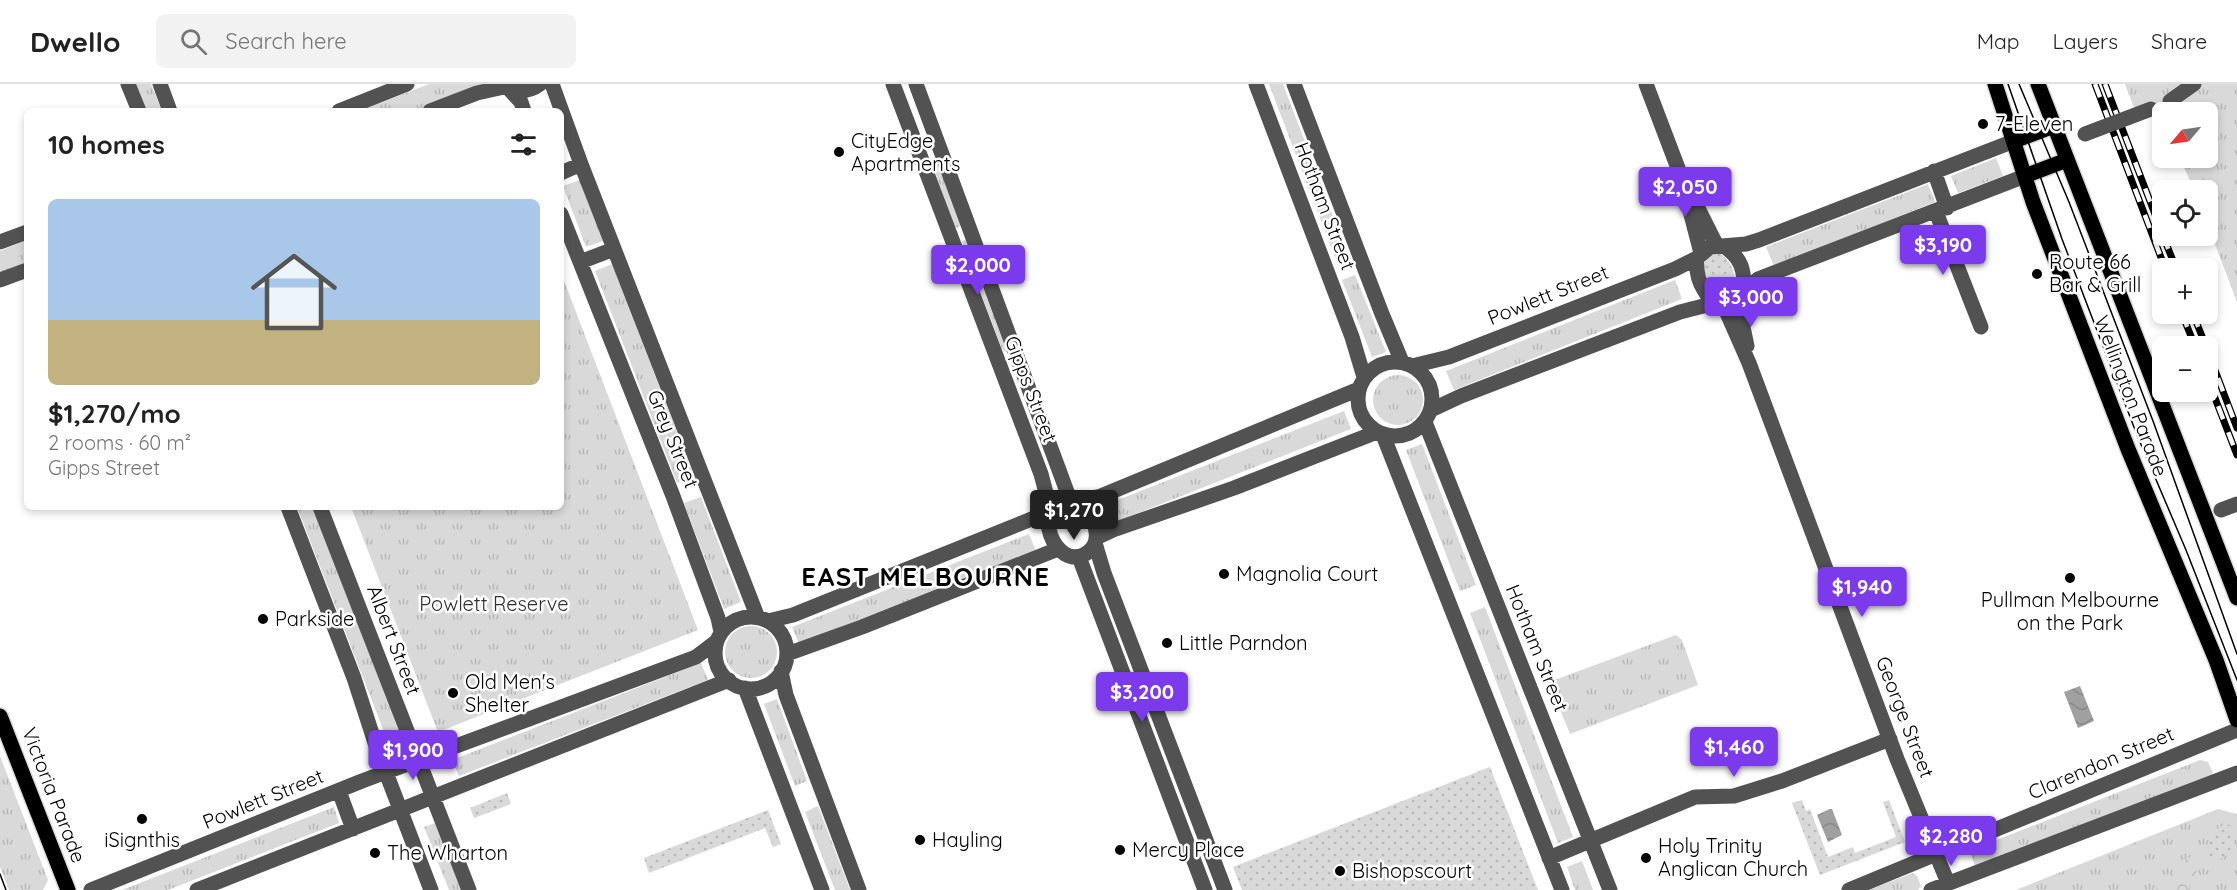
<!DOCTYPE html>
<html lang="en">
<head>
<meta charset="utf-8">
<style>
	:root { --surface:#fff; --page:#f2f2f2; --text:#222; --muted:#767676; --line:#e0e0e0; --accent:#7c3aed }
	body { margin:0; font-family:Quicksand,sans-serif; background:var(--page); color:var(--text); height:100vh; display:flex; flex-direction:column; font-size:22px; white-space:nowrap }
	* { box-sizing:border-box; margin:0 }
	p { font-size:20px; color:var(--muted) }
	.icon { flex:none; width:33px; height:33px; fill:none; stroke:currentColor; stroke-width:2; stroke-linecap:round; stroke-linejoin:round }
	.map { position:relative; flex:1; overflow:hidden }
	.side { position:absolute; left:24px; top:24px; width:540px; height:402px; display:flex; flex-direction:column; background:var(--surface); border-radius:9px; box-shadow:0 3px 9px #0003 }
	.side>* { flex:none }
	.needle { width:39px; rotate:241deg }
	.fabs { position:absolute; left:2152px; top:18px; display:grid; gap:12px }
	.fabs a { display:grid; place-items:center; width:66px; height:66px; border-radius:9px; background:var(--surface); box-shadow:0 3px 9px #0003; font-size:30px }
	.price { position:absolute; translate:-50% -51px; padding:0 14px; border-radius:6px; background:var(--accent); color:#fff; font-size:20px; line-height:39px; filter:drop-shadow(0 2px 3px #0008) }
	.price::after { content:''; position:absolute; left:50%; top:36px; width:18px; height:14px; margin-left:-9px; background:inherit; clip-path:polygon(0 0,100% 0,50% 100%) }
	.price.on { background:#222; color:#fff }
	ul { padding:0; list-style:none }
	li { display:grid; align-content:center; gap:12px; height:318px; padding:0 24px }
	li+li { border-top:2px solid var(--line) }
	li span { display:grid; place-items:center; height:186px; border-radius:9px; color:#555 }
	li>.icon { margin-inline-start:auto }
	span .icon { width:108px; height:108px; fill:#fffc; stroke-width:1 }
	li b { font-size:26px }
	h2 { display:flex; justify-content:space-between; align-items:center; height:72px; padding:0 24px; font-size:26px }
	header { display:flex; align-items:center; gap:36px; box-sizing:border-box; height:84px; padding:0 30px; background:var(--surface); border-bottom:2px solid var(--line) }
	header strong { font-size:28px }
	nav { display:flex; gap:33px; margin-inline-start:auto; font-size:21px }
	.search { width:420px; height:54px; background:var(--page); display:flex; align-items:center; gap:15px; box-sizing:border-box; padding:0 21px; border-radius:9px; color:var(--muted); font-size:22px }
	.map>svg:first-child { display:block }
	.grass { fill:url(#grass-tufts) }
	.forest { fill:url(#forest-crowns) }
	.garden { fill:url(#garden-dots) }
	.water { fill:url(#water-waves) }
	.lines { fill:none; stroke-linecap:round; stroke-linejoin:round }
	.major-casing { stroke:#dbdbdb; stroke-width:18 }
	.minor { stroke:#525252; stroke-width:15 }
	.major { stroke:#000; stroke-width:15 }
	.tram { stroke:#000; stroke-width:1.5 }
	.rail-casing { stroke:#000; stroke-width:7 }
	.rail { stroke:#fff; stroke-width:4.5; stroke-dasharray:14; stroke-linecap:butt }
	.minor-bridge { stroke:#525252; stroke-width:15 }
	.poi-dot { fill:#000; stroke:#fff; stroke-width:2 }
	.labels { text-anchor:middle; stroke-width:5; stroke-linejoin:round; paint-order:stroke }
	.poi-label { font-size:20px; fill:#000; stroke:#fff; text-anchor:start }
	.street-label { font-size:20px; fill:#000; stroke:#fff }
	.park-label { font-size:20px; fill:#303030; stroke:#fff }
	.district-label { font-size:26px; font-weight:bold; letter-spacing:1.5px; fill:#000; stroke:#fff }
</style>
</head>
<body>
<header>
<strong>Dwello</strong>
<div class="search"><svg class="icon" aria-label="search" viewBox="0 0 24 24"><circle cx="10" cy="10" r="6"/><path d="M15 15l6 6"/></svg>Search here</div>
<nav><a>Map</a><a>Layers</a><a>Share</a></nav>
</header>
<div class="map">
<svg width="2237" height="806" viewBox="0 0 2237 806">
	<defs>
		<pattern id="grass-tufts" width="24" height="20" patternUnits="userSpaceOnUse" patternTransform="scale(1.5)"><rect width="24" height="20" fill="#d9d9d9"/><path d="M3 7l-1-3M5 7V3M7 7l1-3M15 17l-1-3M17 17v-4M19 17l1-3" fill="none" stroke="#b8b8b8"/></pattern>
		<pattern id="forest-crowns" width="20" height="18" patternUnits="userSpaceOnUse" patternTransform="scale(1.5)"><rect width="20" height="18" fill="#d9d9d9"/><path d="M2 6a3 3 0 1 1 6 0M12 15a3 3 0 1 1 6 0" fill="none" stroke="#b8b8b8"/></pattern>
		<pattern id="garden-dots" width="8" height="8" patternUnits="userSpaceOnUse" patternTransform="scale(1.5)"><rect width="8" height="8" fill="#d9d9d9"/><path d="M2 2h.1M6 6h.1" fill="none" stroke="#b8b8b8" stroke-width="1.8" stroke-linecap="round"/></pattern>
		<pattern id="water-waves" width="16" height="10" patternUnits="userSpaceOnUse" patternTransform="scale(1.5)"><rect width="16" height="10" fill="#a0a0a0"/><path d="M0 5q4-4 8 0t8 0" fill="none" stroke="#888"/></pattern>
	</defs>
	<rect width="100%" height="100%" fill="#fff"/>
	<!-- grass -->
	<path class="grass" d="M 135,0 L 151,0 L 162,27 L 146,27 Z
		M 429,0 L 484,0 L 415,27 L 360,27 Z
		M 1269,0 L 1283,0 L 1348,171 L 1336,176 Z
		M 2125,0 L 2237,0 L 2237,218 L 2208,142 L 2208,106 L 2194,106 L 2180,74 L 2208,74 L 2208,28 L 2163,28 L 2163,35 L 2160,29 L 2139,37 Z
		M 934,73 L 937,74 L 961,141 L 957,144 L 955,143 L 931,77 Z
		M 1996,74 L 2003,92 L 1958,109 L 1951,92 Z
		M 580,96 L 603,157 L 586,163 L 563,102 Z
		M 1928,100 L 1935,118 L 1774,182 L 1766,163 Z
		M 967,155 L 1009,268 L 1006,268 L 1002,265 L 962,159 L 962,157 Z
		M 27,156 L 27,178 L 0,189 L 0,167 Z
		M 612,180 L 694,392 L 677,399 L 595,187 Z
		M 561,189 L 698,546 L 438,648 L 351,423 L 561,423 Z
		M 1355,191 L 1386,268 L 1372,273 L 1342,196 Z
		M 1675,196 L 1682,215 L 1454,306 L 1446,287 Z
		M1373 316a25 25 0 1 1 50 0a25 25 0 1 1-50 0Z
		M 1344,327 L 1351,345 L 1118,437 L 1110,419 Z
		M 1422,360 L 1476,501 L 1460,507 L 1406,366 Z
		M 701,413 L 741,518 L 724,525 L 684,419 Z
		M 297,423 L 313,423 L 401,653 L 401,658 L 397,662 L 391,662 L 388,658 Z
		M 1029,450 L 1036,467 L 799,560 L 792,543 Z
		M 1485,523 L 1573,753 L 1558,759 L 1470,529 Z
		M725 568a26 26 0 1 1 52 0a26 26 0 1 1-52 0Z
		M 1676,551 L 1682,556 L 1698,601 L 1570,650 L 1549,598 Z
		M 701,579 L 708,596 L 459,692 L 452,676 Z
		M 777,615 L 807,697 L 795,702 L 764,620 Z
		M 0,672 L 48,796 L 43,806 L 9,806 L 0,783 Z
		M 2200,676 L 2208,678 L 2213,689 L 2209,694 L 1975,782 L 1971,770 L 1974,765 Z
		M 818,722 L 850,806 L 835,806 L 805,728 Z
		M 334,723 L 339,739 L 168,806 L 122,806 Z
		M 2218,725 L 2237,730 L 2237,806 L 2016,806 Z
		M 438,738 L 465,806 L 449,806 L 424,743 Z
		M 1582,777 L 1593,806 L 1575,806 L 1567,783 Z
		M 1913,789 L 1917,792 L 1921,802 L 1918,806 L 1869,806 Z"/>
	<!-- forest -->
	<path class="forest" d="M 2191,772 L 2196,776 L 2199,783 L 2188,806 L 2155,806 Z"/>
	<!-- garden -->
	<path class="garden" d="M 1719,169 C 1732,177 1738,192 1734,207 L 1727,214 L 1718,213 C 1707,199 1698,187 1709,170 Z
		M 1490,683 L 1538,806 L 1242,806 L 1233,783 Z
		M 507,709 L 511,720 L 474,734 L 470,724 Z
		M 1802,716 L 1806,727 L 1810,725 L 1828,773 L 1853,763 L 1855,769 L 1896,753 L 1883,718 L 1889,716 L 1905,758 L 1820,791 L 1792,719 Z
		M 768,726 L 781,760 L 773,763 L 765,744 L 649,789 L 644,774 Z
		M 2227,740 L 2232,742 C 2236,757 2231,777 2212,776 C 2203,762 2211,745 2227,740 Z"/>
	<!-- water -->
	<path class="water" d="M 2080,602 L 2094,637 L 2078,644 L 2064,608 Z
		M 1830,725 L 1832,725 L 1842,751 L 1828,758 L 1817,731 Z"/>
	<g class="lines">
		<defs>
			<path id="major" d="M 1995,0 L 2033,118 L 2128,365 L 2216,576 L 2237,636
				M 2038,0 L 2237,514
				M 2014,57 L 2054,42
				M 2025,92 L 2067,76
				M 0,632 L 68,806"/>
		</defs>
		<!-- major casing -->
		<use href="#major" class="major-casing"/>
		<!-- minor -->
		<path class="minor" d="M 128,0 L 139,27
			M 160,0 L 170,27
			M 501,0 C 513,9 528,9 540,0
			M 552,0 L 581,80 L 758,534
			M 893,0 L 1041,390 L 1050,424
			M 916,0 L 1069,413
			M 1256,0 L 1352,253 L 1364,293
			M 1294,0 L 1382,230 L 1402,278
			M 1646,0 L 1681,92 L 1701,169
			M 509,5 L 521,18 L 524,27
			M 2170,17 L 2194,0
			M 339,27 L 407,0
			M 430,27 L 477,9 L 504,3
			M 1934,87 L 1947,124
			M 561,89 L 581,80
			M 1694,116 L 1717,162
			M 1936,128 L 1981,243
			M 561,130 L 673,412 L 718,534 L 721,548
			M 0,158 L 27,148
			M 1725,163 C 1767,191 1727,248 1704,206 C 1698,197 1696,185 1697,174 L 1710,163 L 1746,160 L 1759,156 L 2014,57
			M 580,178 L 614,165
			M 0,196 L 27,186
			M 1743,207 L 1758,195 L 2025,92
			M 1737,214 L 1747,262
			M 1723,220 L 1749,279 L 1897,675 L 1948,799
			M1358 315a37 37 0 1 1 74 0a37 37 0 1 1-74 0Z
			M 1412,282 L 1449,273 L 1675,185 L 1697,174
			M 1431,326 L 1461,312 L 1680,228 L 1715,219
			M 1425,338 L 1610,806
			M 1383,351 L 1562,806
			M 1069,413 C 1089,418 1108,455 1087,469 C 1055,490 1028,419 1069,413 Z
			M 1079,417 L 1101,412 L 1359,305
			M 288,423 L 354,594 L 377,665 L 431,806
			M 320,423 L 469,806
			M 2221,426 L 2237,420
			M 1096,454 L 1113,446 L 1234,404 L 1377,348
			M 1095,459 L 1104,489 L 1225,806
			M 1079,473 L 1205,806
			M715 569a36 36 0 1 1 72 0a36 36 0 1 1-72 0Z
			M 768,537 L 793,531 L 1049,428
			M 787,570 L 862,543 L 1058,465
			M 781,587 L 786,611 L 859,806
			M 745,604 L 822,806
			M 339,707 L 353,745
			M 1549,774 L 1695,713 L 1734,712 L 1782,697 L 1890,655
			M 91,806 L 362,697 L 696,573 L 717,557
			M 197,806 L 729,596
			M 1849,806 L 2237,646
			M 1931,806 L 2237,689"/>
		<!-- major -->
		<use href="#major" class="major"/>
		<!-- tram -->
		<path class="tram" d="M 2008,0 L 2062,155 L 2137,351 L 2186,466 L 2237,596
			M 2019,0 L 2069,118 L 2153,337 L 2237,570
			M 0,790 L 6,806"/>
		<defs>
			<path id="rail" d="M 2095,0 L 2165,184
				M 2105,0 L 2163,151
				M 2163,152 L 2176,184
				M 2182,230 L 2195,262
				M 2193,230 L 2206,262
				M 2208,268 L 2237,344
				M 2208,296 L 2237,371"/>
		</defs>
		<!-- rail casing -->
		<use href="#rail" class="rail-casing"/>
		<!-- rail -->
		<use href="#rail" class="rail"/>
		<!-- minor-bridge -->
		<path class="minor-bridge" d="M 2085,50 L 2151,25"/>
	</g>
	<!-- markers -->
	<g class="poi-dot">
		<circle cx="1983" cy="40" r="6"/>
		<circle cx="839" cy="68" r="6"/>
		<circle cx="2037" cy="190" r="6"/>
		<circle cx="1224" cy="490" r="6"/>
		<circle cx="2070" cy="494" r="6"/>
		<circle cx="263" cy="535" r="6"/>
		<circle cx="1167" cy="559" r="6"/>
		<circle cx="453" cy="609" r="6"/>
		<circle cx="142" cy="735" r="6"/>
		<circle cx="920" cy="756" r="6"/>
		<circle cx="1120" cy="766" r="6"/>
		<circle cx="375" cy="769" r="6"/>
		<circle cx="1646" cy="774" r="6"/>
		<circle cx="1340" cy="787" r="6"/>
	</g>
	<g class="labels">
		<!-- poi labels -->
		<g class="poi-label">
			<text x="1995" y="47">7-Eleven</text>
			<text x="851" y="64">CityEdge<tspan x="851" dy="23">Apartments</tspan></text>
			<text x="2049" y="185">Route 66<tspan x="2049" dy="23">Bar &amp; Grill</tspan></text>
			<text x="1236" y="497">Magnolia Court</text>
			<text x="2070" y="523" text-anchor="middle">Pullman Melbourne<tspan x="2070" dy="23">on the Park</tspan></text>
			<text x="275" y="542">Parkside</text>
			<text x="1179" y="566">Little Parndon</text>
			<text x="465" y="605">Old Men's<tspan x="465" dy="23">Shelter</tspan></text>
			<text x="142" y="763" text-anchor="middle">iSignthis</text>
			<text x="932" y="763">Hayling</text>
			<text x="1658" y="769">Holy Trinity<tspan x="1658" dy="23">Anglican Church</tspan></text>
			<text x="1132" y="773">Mercy Place</text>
			<text x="387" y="776">The Wharton</text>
			<text x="1352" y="794">Bishopscourt</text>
		</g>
		<!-- street labels -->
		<g class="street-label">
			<text transform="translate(1325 122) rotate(69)" y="7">Hotham Street</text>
			<text transform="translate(1548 211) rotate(-22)" y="7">Powlett Street</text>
			<text transform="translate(1031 305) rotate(69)" y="7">Gipps Street</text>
			<text transform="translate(2131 312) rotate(69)" y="7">Wellington Parade</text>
			<text transform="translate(673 355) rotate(68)" y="7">Grey Street</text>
			<text transform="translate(394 556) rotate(69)" y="7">Albert Street</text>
			<text transform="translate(1537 564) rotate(68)" y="7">Hotham Street</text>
			<text transform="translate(1905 633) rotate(69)" y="7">George Street</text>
			<text transform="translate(2101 679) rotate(-23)" y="7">Clarendon Street</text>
			<text transform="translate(54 711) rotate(69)" y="7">Victoria Parade</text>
			<text transform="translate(263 715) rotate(-22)" y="7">Powlett Street</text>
		</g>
		<!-- park labels -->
		<g class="park-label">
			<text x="494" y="527">Powlett Reserve</text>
		</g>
		<!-- district labels -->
		<g class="district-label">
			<text x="926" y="502">EAST MELBOURNE</text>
		</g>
	</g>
</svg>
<div class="fabs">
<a><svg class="needle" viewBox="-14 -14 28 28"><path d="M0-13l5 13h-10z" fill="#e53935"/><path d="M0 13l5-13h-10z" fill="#767676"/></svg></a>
<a><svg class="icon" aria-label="locate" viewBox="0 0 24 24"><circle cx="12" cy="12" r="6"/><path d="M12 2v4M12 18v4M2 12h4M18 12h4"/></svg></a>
<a>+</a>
<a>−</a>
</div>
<b class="price" style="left:1685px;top:134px">$2,050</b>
<b class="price" style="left:1943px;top:192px">$3,190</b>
<b class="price" style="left:978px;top:212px">$2,000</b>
<b class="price" style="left:1751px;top:244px">$3,000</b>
<b class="price on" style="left:1074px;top:457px">$1,270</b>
<b class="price" style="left:1862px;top:534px">$1,940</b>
<b class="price" style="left:1142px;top:639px">$3,200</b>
<b class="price" style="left:1734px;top:694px">$1,460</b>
<b class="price" style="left:413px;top:697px">$1,900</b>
<b class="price" style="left:1951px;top:783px">$2,280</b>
<section class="side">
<h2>10 homes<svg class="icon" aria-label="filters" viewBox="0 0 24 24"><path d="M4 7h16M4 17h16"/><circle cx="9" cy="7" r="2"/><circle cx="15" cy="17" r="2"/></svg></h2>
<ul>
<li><span style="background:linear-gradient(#a9c7e8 65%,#c2b280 0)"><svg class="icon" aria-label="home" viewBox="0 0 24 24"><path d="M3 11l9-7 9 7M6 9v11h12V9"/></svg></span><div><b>$1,270/mo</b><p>2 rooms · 60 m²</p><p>Gipps Street</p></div></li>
</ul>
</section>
</div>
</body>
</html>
